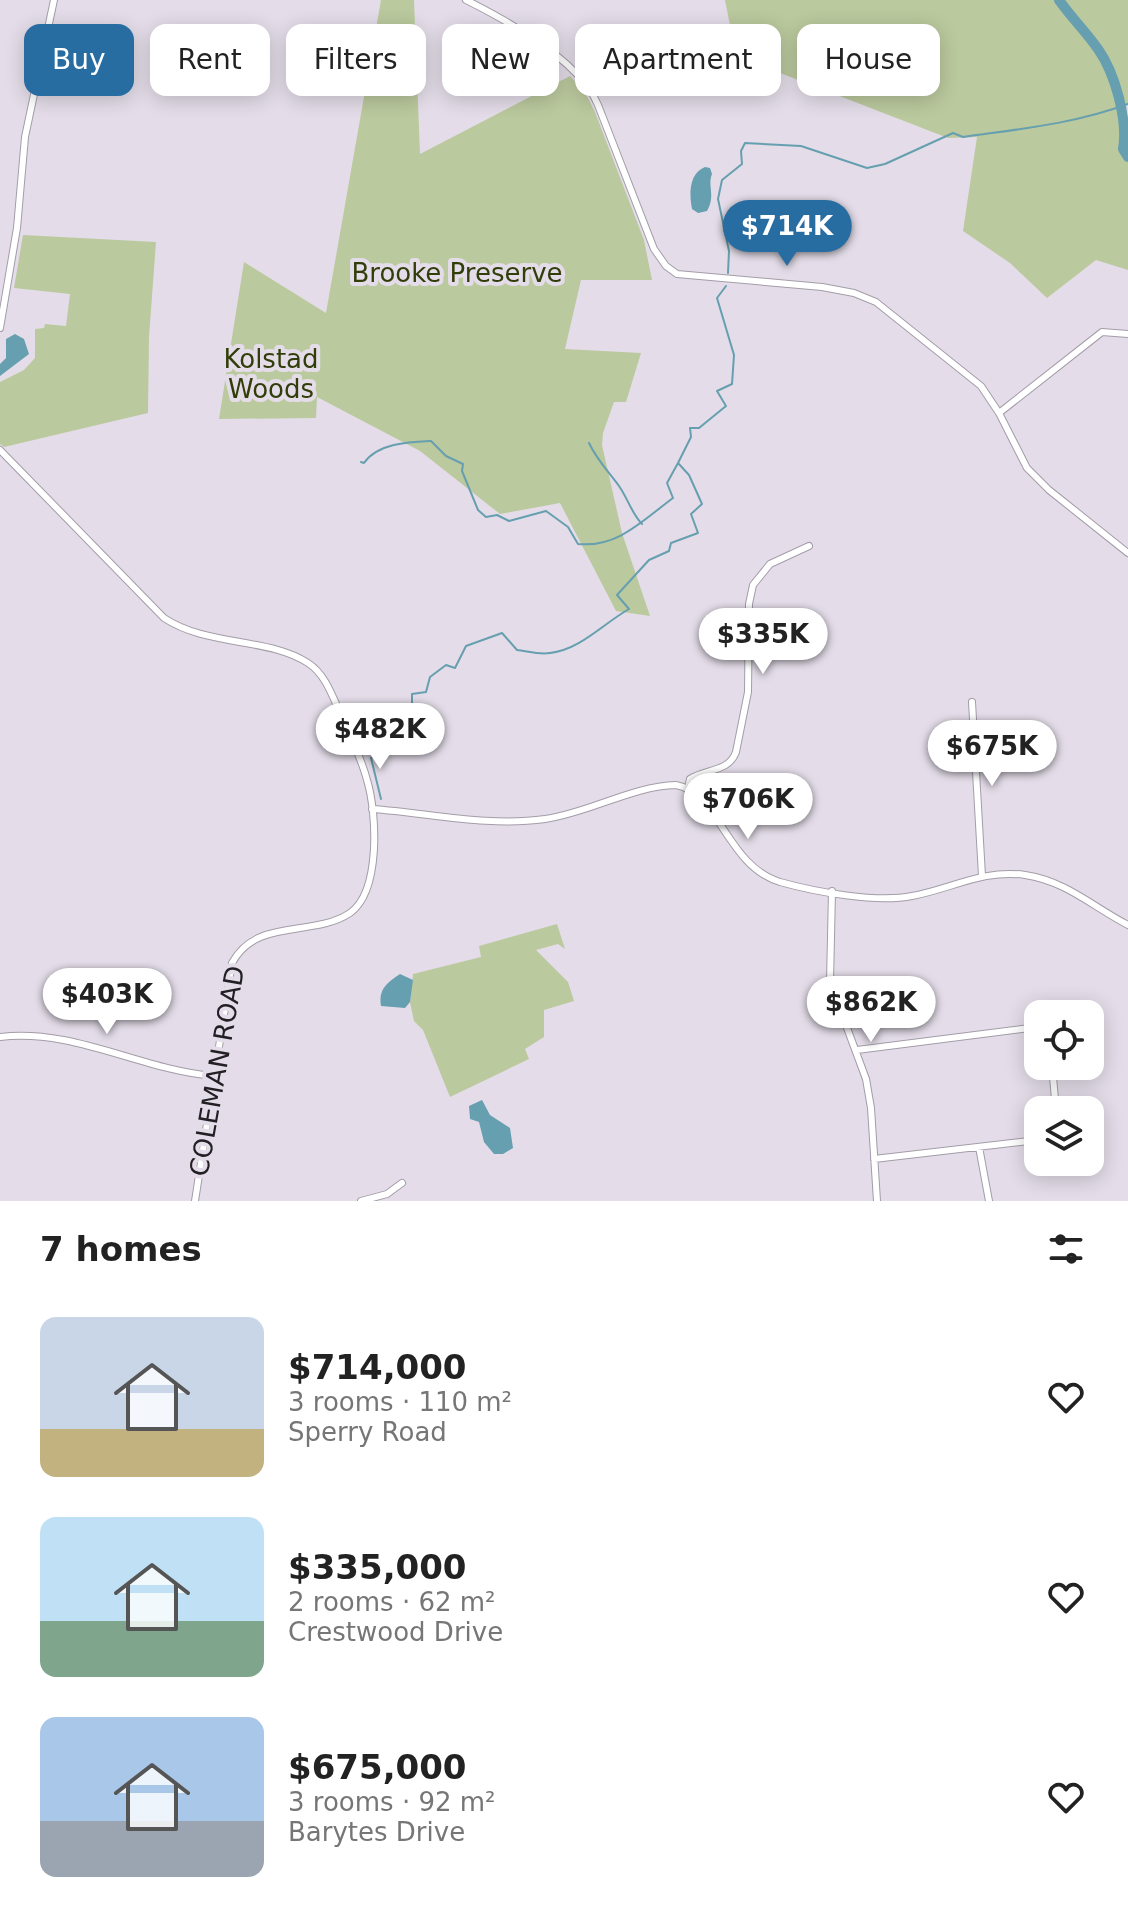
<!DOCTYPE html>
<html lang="en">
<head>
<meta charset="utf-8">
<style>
	:root { --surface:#fff; --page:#f2f2f2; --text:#222; --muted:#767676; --accent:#286da2 }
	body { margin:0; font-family:"DejaVu Sans",sans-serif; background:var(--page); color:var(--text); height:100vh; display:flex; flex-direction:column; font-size:30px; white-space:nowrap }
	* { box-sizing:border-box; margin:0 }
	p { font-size:26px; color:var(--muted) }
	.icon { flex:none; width:44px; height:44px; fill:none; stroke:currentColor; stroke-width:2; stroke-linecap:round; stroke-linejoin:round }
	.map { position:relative; height:1201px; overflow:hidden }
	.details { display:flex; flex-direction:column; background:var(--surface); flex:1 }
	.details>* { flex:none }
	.banner { position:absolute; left:24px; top:24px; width:1080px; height:72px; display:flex; gap:16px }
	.buttons { position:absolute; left:1024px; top:1000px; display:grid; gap:16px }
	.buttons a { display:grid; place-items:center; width:80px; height:80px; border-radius:16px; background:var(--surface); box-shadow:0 4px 20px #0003; font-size:40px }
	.price { position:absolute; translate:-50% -68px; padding:0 18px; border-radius:28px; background:#fff; color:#222; font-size:26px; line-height:52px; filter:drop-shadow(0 2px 4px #0008) }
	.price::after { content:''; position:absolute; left:50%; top:48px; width:24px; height:18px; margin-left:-12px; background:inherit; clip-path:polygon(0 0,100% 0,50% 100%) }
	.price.selected { background:var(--accent); color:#fff }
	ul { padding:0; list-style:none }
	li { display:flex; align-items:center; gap:24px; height:200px; padding:0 40px }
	li span { display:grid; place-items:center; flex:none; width:224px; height:160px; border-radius:16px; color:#555 }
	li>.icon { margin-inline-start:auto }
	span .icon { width:96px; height:96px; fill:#fffc; stroke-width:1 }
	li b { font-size:34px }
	h2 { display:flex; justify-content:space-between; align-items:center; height:96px; padding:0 40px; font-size:34px }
	.tag { padding:0 28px; border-radius:16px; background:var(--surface); box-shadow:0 4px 20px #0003; font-size:28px; line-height:72px }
	.tag.selected { background:var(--accent); color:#fff }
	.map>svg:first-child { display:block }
	.green { fill:#bbc99e }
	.water { fill:#669faf }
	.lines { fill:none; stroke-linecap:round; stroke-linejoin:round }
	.stream { stroke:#669faf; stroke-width:2 }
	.river { stroke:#669faf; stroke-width:10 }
	.minor-casing { stroke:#a39da8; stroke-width:8 }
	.minor { stroke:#fff; stroke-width:6 }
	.labels { text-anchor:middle; stroke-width:8; stroke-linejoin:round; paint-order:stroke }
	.park-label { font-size:26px; fill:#323e09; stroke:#e4dde9 }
	.street-label { font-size:26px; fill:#222024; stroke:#e4dde9 }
</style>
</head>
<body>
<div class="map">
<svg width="1128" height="1201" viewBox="0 0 1128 1201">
	<rect width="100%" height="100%" fill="#e4dde9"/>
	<!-- green -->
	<path class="green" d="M 381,0 L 414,0 L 420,154 L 570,76 L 585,92 L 595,112 L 644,240 L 652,280 L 581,280 L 565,349 L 641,353 L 626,402 L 614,402 L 603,433 L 602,445 L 622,533 L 650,616 L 616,611 L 560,503 L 500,514 L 420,451 L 317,397 L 316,418 L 219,419 L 244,262 L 326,313 Z
		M 725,0 L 1128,0 L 1128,104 L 1125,106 L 1128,121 L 1128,270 L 1096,260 L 1047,298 L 1010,263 L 963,231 L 977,137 L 948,138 L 736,56 Z
		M 23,235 L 156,242 L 149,337 L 148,413 L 4,447 L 0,444 L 0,382 L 24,370 L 35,358 L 35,329 L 44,328 L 45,324 L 66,326 L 70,294 L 14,288 Z
		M 557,924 L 565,949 L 558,944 L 536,950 L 568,982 L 574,1001 L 544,1010 L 544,1037 L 525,1049 L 529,1059 L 450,1097 L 423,1030 L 414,1021 L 410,1002 L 413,974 L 481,957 L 479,946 Z"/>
	<!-- water -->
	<path class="water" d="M 705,167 L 710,168 L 712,174 C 707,186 716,195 707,211 L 698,213 L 692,209 C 689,194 689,173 705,167 Z
		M 15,334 L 24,339 L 29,354 L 0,376 L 0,364 L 6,358 L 6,339 Z
		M 400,974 L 413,980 L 410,1002 L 405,1008 L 381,1006 C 378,989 387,983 400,974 Z
		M 482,1100 L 490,1115 L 510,1128 L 513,1148 L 503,1154 L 494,1154 L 484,1142 L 479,1122 L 470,1119 L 469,1106 Z"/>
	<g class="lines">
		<!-- stream -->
		<path class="stream" d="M 728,273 L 729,251 L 718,199 L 722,180 L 742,164 L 741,151 L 745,143 L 801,146 L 867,168 L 885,164 L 953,133 L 963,137 C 1019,129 1074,124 1128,104
			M 589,443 C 597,460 608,471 619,486 C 628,499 632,514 642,524
			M 361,462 L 364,463 C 378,443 409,442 431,441 L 446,456 L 463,464 L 462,471 L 478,510 L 486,517 L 497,515 L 509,521 L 546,511 L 568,527 L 578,544 C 618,548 643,520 673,498 L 667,483 L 678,463
			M 381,799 L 371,758 L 386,750 L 396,738 L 395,733 L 412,713 L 412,694 L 426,692 L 430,677 L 446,665 L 455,668 L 466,646 L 502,633 L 517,650 C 527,651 539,655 550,653 C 580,650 604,623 629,609 L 617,595 L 649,560 L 669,551 L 671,543 L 698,533 L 691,514 L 702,504 L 689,475 L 678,463 L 691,437 L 690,428 L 699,428 L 726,406 L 717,391 L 732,384 L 734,355 L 717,298 L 726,286"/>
		<!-- river -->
		<path class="river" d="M 1059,0 C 1071,17 1086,32 1098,49 C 1115,73 1128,120 1123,149 L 1128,157"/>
		<defs>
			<path id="minor" d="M 466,0 C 508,21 580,61 598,105 L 654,249 L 666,266 L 677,274 L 822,287 L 854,293 L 876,302 L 981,386 L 999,413 L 1027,468 L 1049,490 L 1128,553
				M 0,328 L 17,228 L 25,137 L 54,0
				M 999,413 L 1102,332 L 1128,334
				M 0,450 L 164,618 C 208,647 268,637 308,663 C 325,674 332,695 340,713 C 350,735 361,757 367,780 C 377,813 381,891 350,913 C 312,938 257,917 232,963 L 195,1201
				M 972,702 L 982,876
				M 688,788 L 690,779 C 706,769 729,772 736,752 L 748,692 L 749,604 L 753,585 L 770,564 L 809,546
				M 372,809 C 430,813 487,827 545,819 C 589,813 632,786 676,785 C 719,793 727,866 780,882 C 816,892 876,903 912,896 C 951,889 983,869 1025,875 C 1066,881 1093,907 1128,925
				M 832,891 L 830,982 L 866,1079 L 871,1108 L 877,1201
				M 0,1037 C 74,1028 141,1070 214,1076
				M 857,1050 L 1038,1027
				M 1052,1066 L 1056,1110
				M 979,1147 L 989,1201
				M 874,1159 L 1038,1140
				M 361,1201 L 387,1194 L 402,1183"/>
		</defs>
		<!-- minor casing -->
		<use href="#minor" class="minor-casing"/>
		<!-- minor -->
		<use href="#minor" class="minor"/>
	</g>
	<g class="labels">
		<!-- park labels -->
		<g class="park-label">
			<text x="457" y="282">Brooke Preserve</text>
			<text x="271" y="368">Kolstad<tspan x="271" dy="30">Woods</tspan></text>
		</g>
		<!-- street labels -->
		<g class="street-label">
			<text transform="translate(217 1071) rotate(-80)" y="9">COLEMAN ROAD</text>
		</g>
	</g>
</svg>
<div class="buttons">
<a><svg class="icon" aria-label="locate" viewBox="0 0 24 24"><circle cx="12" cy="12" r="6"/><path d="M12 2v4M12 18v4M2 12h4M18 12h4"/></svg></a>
<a><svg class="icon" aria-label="layers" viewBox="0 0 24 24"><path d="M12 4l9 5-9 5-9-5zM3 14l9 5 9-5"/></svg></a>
</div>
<b class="price selected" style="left:787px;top:268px">$714K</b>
<b class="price" style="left:763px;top:676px">$335K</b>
<b class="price" style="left:380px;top:771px">$482K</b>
<b class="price" style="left:992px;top:788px">$675K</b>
<b class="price" style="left:748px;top:841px">$706K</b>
<b class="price" style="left:107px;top:1036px">$403K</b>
<b class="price" style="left:871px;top:1044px">$862K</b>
<div class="banner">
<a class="tag selected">Buy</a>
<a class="tag">Rent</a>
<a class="tag">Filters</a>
<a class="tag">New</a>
<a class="tag">Apartment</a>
<a class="tag">House</a>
</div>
</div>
<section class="details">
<h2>7 homes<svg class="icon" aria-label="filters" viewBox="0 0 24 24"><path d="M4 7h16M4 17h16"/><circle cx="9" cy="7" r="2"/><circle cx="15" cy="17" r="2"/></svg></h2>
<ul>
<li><span style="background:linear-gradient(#c9d6e8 70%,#c2b280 0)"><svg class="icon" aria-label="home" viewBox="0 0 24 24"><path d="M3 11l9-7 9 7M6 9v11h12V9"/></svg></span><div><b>$714,000</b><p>3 rooms · 110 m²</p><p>Sperry Road</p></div><svg class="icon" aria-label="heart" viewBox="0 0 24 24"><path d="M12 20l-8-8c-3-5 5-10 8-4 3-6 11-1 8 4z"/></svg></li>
<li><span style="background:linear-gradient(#bfe0f5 65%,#7fa58c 0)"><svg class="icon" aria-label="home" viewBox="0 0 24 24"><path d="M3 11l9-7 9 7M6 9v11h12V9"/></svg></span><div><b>$335,000</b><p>2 rooms · 62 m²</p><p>Crestwood Drive</p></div><svg class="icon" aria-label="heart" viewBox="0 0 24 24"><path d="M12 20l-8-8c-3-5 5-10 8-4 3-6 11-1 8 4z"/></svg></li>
<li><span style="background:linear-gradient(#a9c7e8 65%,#9aa5b1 0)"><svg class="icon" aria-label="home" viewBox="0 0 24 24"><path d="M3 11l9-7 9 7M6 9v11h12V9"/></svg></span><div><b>$675,000</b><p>3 rooms · 92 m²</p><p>Barytes Drive</p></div><svg class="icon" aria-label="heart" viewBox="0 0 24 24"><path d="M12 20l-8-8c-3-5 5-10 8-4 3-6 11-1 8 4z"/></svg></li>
</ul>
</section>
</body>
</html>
